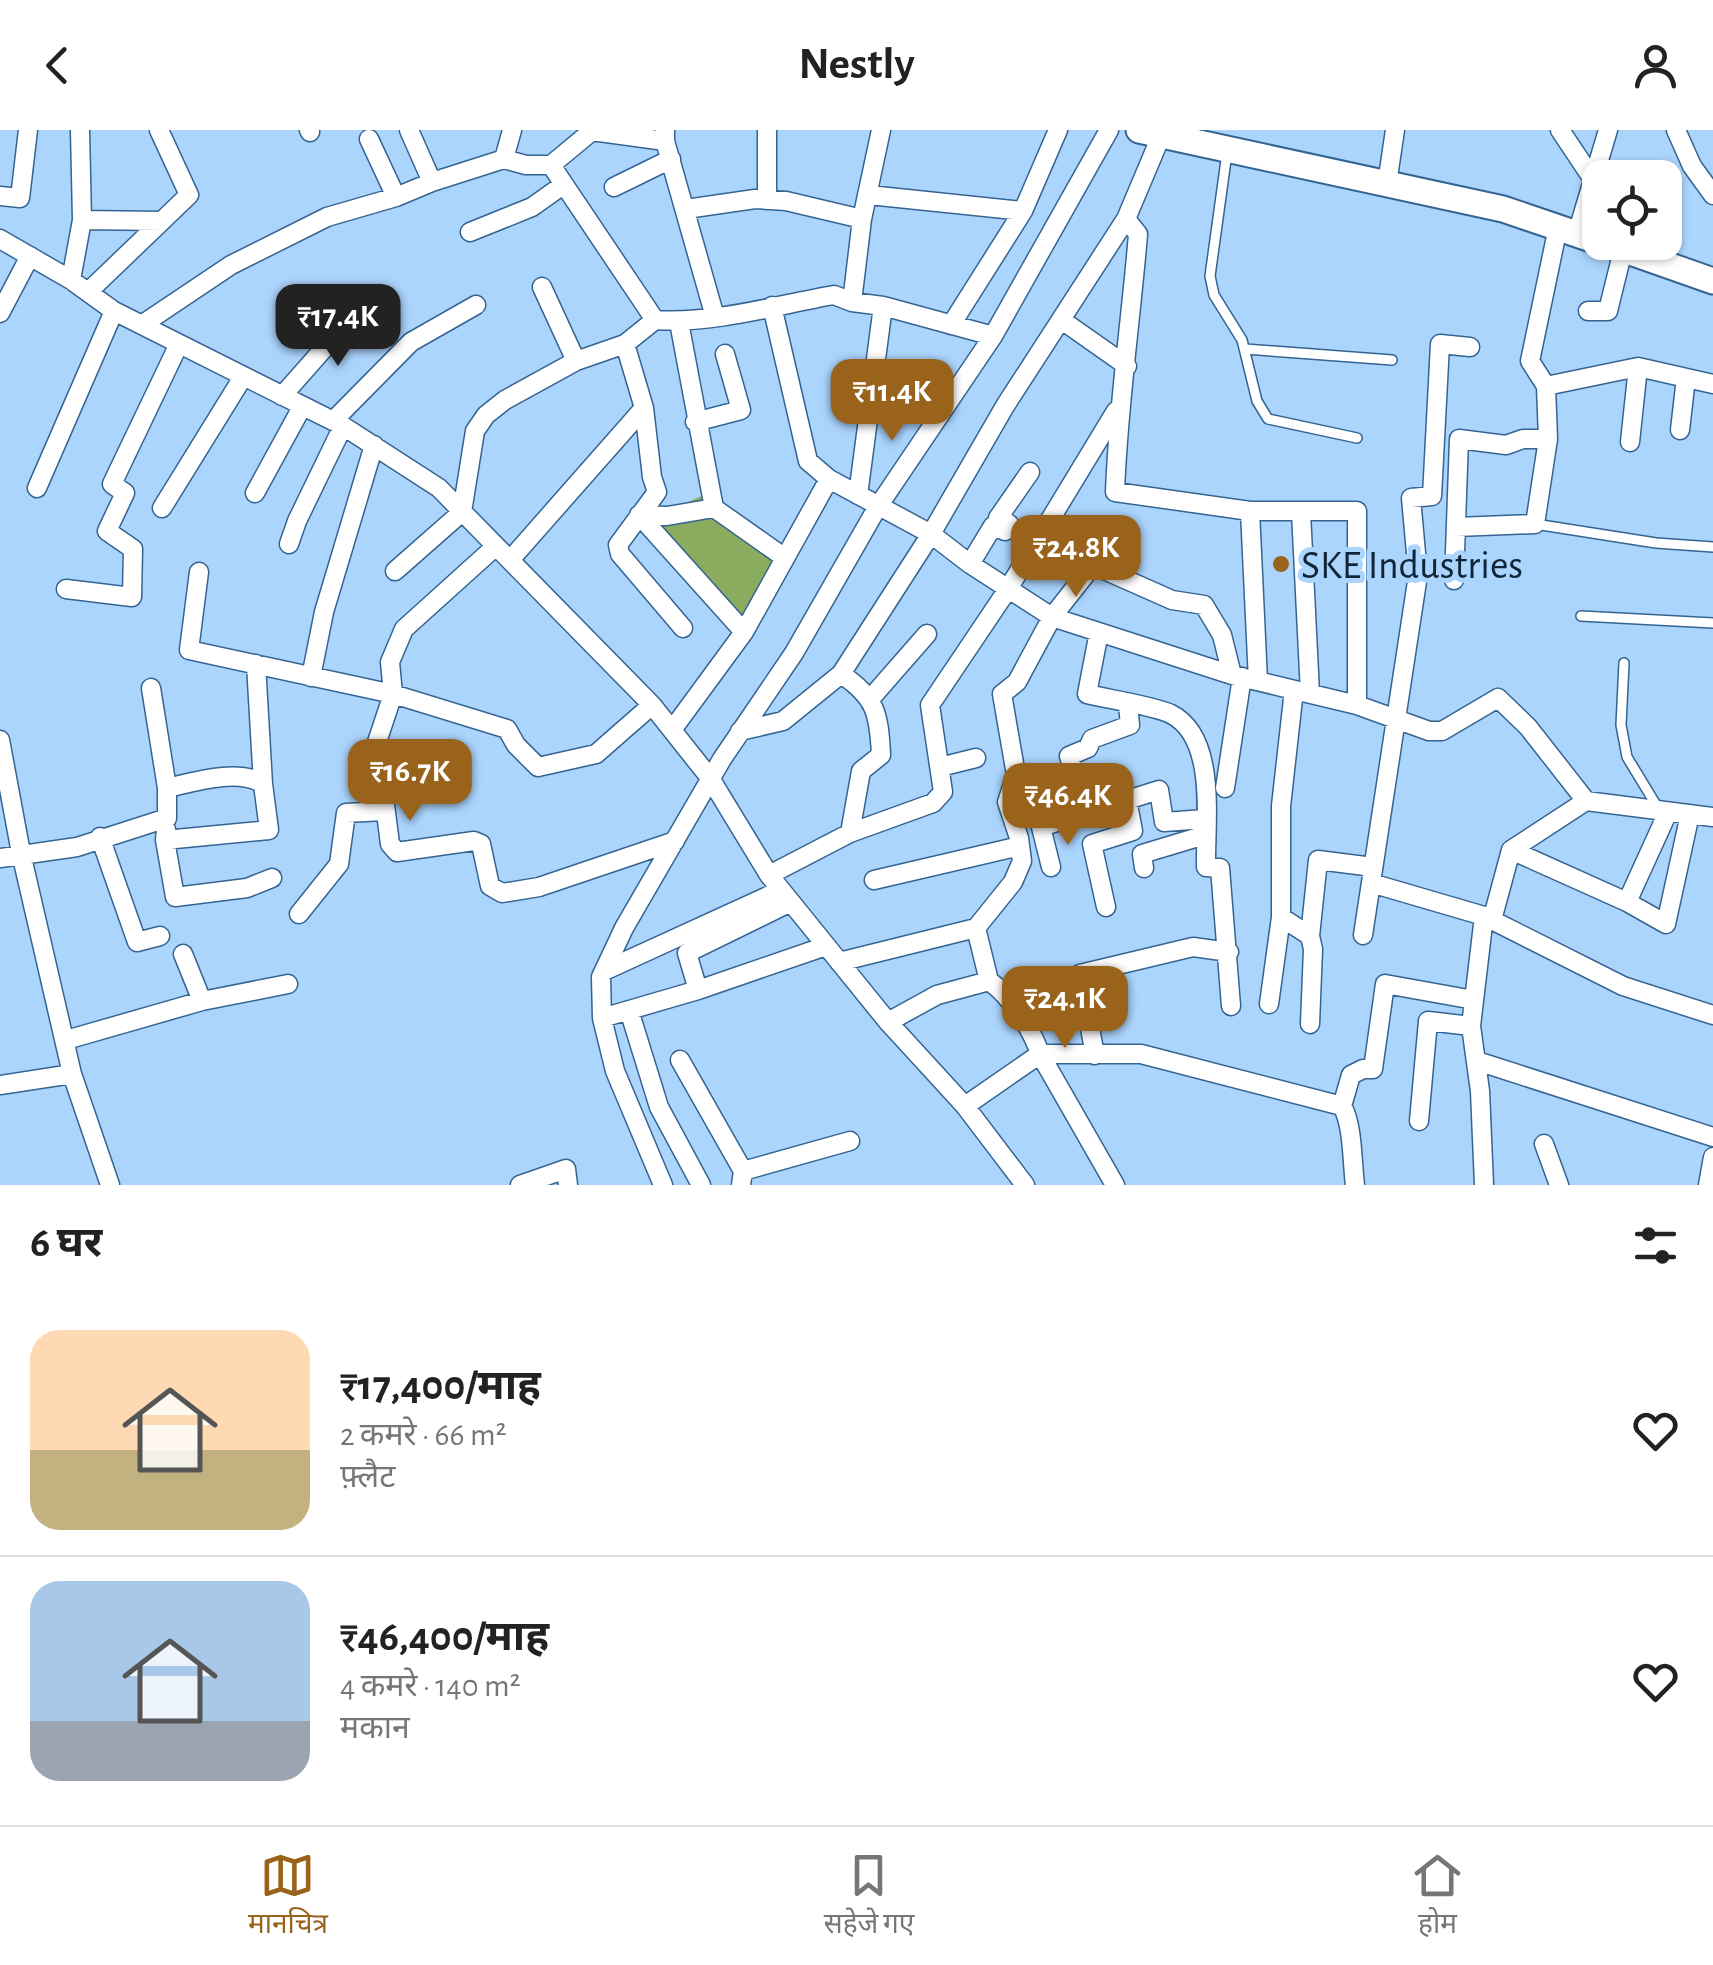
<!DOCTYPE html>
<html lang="hi">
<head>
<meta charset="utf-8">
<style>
	:root { --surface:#fff; --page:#f2f2f2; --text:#222; --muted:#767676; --line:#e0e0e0; --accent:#99631c }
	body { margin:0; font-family:"Alegreya Sans","Noto Sans Devanagari",sans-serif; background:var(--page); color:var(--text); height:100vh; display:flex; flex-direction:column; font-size:38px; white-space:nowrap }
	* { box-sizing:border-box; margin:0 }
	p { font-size:32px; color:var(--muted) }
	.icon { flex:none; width:55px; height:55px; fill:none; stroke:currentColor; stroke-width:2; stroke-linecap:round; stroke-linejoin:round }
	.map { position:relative; height:1055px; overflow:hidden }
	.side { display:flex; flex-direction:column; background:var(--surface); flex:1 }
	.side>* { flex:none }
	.controls { position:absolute; left:1582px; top:30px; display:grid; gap:20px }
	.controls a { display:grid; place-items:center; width:100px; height:100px; border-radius:20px; background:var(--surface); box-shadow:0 2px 8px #0004; font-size:50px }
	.price { position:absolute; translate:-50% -85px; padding:0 22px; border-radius:20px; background:var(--accent); color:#fff; font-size:32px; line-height:65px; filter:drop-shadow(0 2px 5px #0008) }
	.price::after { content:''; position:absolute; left:50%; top:60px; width:30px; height:22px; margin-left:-15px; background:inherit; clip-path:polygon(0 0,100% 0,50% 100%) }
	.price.selected { background:#222; color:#fff }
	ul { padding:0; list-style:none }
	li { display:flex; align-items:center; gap:30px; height:250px; padding:0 30px }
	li+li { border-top:2px solid var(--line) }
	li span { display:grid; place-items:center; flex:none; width:280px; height:200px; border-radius:30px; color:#555 }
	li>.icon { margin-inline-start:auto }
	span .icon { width:120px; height:120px; fill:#fffc; stroke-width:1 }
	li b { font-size:42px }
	h2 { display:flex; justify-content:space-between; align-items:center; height:120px; padding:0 30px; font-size:42px }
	header { display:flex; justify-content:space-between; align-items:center; height:130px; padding:0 30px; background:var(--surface); font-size:45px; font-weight:600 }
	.menu { display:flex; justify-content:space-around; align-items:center; height:140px; border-top:2px solid var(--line); background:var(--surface); font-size:28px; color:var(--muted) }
	.menu a { display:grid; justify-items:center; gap:5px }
	.menu .selected { color:var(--accent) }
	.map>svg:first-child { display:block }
	.green { fill:#8aac5e }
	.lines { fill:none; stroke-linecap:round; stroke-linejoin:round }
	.lane-casing { stroke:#346491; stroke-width:12 }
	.street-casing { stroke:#346491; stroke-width:21 }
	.secondary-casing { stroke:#346491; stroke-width:29 }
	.lane { stroke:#fff; stroke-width:9 }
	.street { stroke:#fff; stroke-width:18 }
	.secondary { stroke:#fff; stroke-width:25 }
	.poi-dot { fill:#99631c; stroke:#acd5fe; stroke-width:4 }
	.labels { text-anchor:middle; stroke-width:10; stroke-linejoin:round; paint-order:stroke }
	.poi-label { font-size:40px; fill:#102538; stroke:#acd5fe; text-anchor:start }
</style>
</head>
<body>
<header><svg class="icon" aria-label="back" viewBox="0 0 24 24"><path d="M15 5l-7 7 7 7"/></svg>Nestly<svg class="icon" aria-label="person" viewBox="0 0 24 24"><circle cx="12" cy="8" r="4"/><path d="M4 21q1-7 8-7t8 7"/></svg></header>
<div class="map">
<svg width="1713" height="1055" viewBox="0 0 1713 1055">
	<rect width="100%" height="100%" fill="#acd5fe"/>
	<!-- green -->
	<path class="green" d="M 704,365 L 779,428 L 742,491 L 654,387 Z"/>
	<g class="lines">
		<defs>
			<path id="lane" d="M 1227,23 L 1210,146 L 1214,165 L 1242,210 L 1257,271 L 1268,289 L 1357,308
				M 1245,219 L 1392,230
				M 1535,394 L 1656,413 L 1713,417
				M 1581,486 L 1713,493
				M 1624,533 L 1621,595 L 1627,627 L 1658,678"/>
			<path id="street" d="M 309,0 L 310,2
				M 409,0 L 432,52
				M 665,0 L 665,11 L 715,187
				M 767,0 L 767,70
				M 1560,0 L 1592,48
				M 1676,0 L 1692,36 L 1713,65
				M 369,9 L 396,67
				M 504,29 L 512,0
				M 551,35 L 655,190
				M 1387,54 L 1395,0
				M 614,57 L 671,29
				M 869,65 L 1023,81
				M 0,66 L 20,68 L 28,0
				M 686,79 L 755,69 L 786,71 L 862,89
				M 1126,89 L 1138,104 C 1131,190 1118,276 1115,362 L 1250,381 L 1357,381 L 1357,575
				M 82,90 L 162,91
				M 470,102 L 532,77 L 563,55
				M 1577,104 L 1608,0
				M 0,109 L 71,150 L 114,181 L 343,296 L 439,358 L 652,575 L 710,648 L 769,745 L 888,892 L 965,976 L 1025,1055
				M 71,150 L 82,90 L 80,0
				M 542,157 L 576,231
				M 89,161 L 189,65 L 159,0
				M 852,172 L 862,89 L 881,0
				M 772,176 L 808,331 L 829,349 L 931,404 L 970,434 L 1052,487 L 1232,545 L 1357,575 L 1429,601 L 1442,601 L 1498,568 L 1528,597 L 1586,671
				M 1588,181 L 1608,181 L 1623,120
				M 0,183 L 30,126
				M 1063,191 L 1127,236
				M 679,192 L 714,378 L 785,428
				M 143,194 L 231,135 L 327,87 L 396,67 L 432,52 L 504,29 L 526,35 L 551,35 L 592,1 L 665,11
				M 951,195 L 1023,81 L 1058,0
				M 625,214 L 644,278 L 652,347 L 657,362 L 618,415 L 620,424 L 683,498
				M 1546,256 L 1638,237 L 1713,254
				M 282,266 L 358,180
				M 333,291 L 411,212 L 476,175
				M 695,292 L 741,280 L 725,224
				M 1680,300 L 1686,248
				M 1630,312 L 1638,237
				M 37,358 L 114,181
				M 255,363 L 302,277
				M 858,365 L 883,176
				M 162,378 L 243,247
				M 1250,381 L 1258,551
				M 1301,382 L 1310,563
				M 639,385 L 744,502
				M 639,385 L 667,386 L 714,378
				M 1456,397 L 1535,394 L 1548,309 L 1546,256 L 1530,231 L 1558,97
				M 289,414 L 297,391 L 343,296
				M 496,416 L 404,499 L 390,532 L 393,564 L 377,612 L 390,714 L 397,722 L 474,711 L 481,714 L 490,756 L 502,763 L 539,757 L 675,711
				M 510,430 L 644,278
				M 970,434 L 993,396 L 1005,401 L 1009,394 L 998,388 L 1030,342
				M 395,441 L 462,382 L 475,301 L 486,285 L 505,270 L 576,231 L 625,214 L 655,190 C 715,194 776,175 834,165 L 852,172 L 883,176 L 993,206
				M 199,442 L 189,520 L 393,564 L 507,599 L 516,615 L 538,637 L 596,624 L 652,575
				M 1454,450 L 1459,309 L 1506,315 L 1523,309 L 1548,309
				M 66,459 L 132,467 L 133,419 L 107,401 L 125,363 L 112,354 L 178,216
				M 1099,502 L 1087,564 C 1107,569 1155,576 1171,584 C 1218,608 1205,693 1206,737 L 1220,738 L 1231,876
				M 256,534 L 263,654
				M 311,547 L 324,482 L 374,315
				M 1294,560 L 1281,676 L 1281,787 L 1310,806 L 1313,819 L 1310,894
				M 871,568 L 927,504
				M 672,600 L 744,502 L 829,349
				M 740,601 L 783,591 L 841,544 L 931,404 L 1005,276 L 1126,89 L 1161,6
				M 0,610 L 21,723 L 72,944 L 110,1055
				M 940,637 L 976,628
				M 1225,658 L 1242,547
				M 1086,683 L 1069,626 L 1088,618 L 1092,609 L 1130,595 L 1128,575
				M 166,699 L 165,710 L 175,767 L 247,758 L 272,748
				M 850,703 L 933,673 L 943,662 L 930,575 L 1008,459 L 1116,281
				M 100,707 L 137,812 L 160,806
				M 165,710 L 269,700 L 263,654 C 238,638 194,652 167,658
				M 1511,720 L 1627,772 L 1668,682
				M 0,728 L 77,717 L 167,688 L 167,658 L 151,558
				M 1051,737 L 1041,697 L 1159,660 L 1164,692 L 1205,689
				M 1144,738 L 1142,724 L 1205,705
				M 769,745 L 850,703 L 861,641 L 881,625 C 879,584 876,567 841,544
				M 874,750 L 1020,716
				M 1371,753 L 1484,786 L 1623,856 L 1713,885
				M 1627,772 L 1666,794 L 1690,684
				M 1106,777 L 1092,714 L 1133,701 L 1127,670
				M 299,784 L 339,734 L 346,683 L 384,681
				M 1492,790 L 1511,720 L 1586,671 L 1713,687
				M 1363,805 L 1418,445 L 1411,368 L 1432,366 L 1440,214 L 1470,217
				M 1310,806 L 1318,730 L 1373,737
				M 183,824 L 202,871
				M 839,832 L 976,798
				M 604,841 L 781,760
				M 989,851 C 1011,866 1032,900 1040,924 L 1141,924 L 1342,976 C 1353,994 1352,1032 1355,1055
				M 698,860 L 826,816
				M 1269,874 L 1281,787
				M 629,880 L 659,977 L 701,1055
				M 602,888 L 698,860 L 687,823 L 791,772
				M 888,892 L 937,865 L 989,851 L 976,798 L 1013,752 L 1022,731 L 1019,708 L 1007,672 L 1016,645 L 1002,564 L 1017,552 L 1052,487 L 1093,435 L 1172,470 L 1204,475 L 1222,505 L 1232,545
				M 66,910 L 202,871 L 288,854
				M 1095,925 L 1080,844 L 1193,817 L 1229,822
				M 680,930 L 743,1041
				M 1477,931 L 1713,1007
				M 0,955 L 72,944
				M 965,976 L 1040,924 L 1115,1055
				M 1342,976 L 1351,945 L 1363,939 L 1373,939 L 1385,854 L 1474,870
				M 1419,991 L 1428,891 L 1471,896
				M 1544,1014 L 1559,1055
				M 520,1055 L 566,1039 L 568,1055
				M 663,1055 L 615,941 L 602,888 L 601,847 L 624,798 L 722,629 L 794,523 L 877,378 L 993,206 L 1109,0
				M 741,1055 L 743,1041 L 850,1011
				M 1484,1055 L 1480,961 L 1471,896 L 1484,786
				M 1708,1055 L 1713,1027"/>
			<path id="secondary" d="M 1139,0 L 1503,79 L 1600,112
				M 1602,112 L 1713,151"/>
		</defs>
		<!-- lane casing -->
		<use href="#lane" class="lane-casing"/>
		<!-- street casing -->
		<use href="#street" class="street-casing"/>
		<!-- secondary casing -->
		<use href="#secondary" class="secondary-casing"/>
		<!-- lane -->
		<use href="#lane" class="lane"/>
		<!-- street -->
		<use href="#street" class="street"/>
		<!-- secondary -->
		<use href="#secondary" class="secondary"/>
	</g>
	<!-- markers -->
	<circle class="poi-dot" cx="1281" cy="434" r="10"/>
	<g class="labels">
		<!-- poi labels -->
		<g class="poi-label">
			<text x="1301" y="448">SKE Industries</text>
		</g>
	</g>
</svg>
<div class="controls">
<a><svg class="icon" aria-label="locate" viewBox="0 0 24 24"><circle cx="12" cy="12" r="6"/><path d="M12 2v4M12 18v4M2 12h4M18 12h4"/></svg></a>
</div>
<b class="price selected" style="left:338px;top:239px">₹17.4K</b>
<b class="price" style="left:892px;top:314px">₹11.4K</b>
<b class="price" style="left:1076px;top:470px">₹24.8K</b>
<b class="price" style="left:410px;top:694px">₹16.7K</b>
<b class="price" style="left:1068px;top:718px">₹46.4K</b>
<b class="price" style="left:1065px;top:921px">₹24.1K</b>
</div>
<section class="side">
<h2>6 घर<svg class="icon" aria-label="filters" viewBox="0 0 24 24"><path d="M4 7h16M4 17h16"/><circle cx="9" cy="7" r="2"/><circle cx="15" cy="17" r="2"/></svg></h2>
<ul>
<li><span style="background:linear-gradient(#ffd9b3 60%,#c2b280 0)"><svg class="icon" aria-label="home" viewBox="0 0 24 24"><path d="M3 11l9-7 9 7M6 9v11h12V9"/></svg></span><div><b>₹17,400/माह</b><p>2 कमरे · 66 m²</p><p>फ़्लैट</p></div><svg class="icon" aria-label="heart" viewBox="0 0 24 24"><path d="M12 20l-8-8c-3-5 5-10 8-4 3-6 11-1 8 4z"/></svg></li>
<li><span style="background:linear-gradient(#a9c7e8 70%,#9aa5b1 0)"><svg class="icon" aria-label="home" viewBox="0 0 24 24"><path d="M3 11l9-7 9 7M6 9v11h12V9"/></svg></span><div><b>₹46,400/माह</b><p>4 कमरे · 140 m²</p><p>मकान</p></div><svg class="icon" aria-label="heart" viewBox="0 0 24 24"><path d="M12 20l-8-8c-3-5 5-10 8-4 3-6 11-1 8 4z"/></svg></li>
</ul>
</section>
<nav class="menu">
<a class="selected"><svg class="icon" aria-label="map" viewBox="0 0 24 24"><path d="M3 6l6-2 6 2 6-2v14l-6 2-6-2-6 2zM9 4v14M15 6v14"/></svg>मानचित्र</a>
<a><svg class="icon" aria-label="saved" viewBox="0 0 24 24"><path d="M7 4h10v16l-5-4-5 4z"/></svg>सहेजे गए</a>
<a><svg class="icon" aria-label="home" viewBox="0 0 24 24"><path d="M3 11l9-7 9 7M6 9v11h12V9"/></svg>होम</a>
</nav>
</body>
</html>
